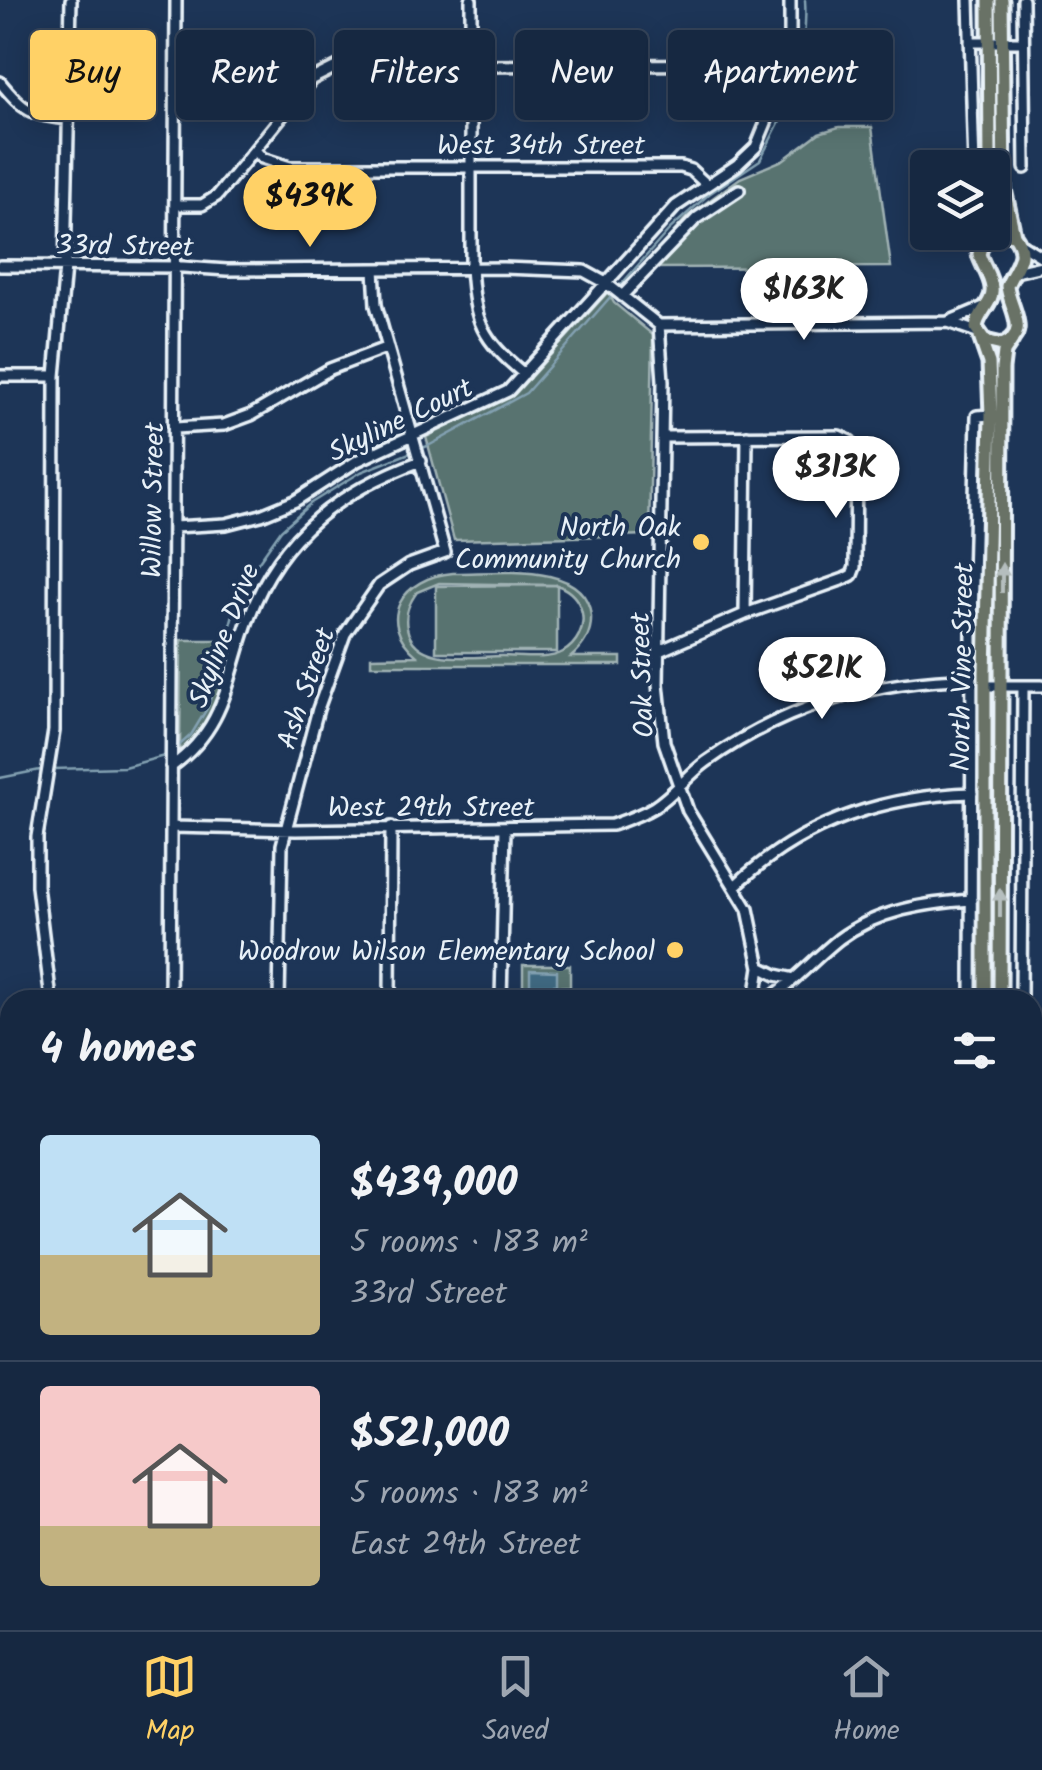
<!DOCTYPE html>
<html lang="en">
<head>
<meta charset="utf-8">
<style>
	:root { --surface:#162841; --page:#1f3048; --text:#f1f3f6; --muted:#9ea6b1; --line:#35445a; --accent:#ffd166 }
	body { margin:0; font-family:Kalam,sans-serif; background:var(--page); color:var(--text); height:100vh; display:flex; flex-direction:column; font-size:38px; white-space:nowrap }
	* { box-sizing:border-box; margin:0 }
	p { font-size:32px; color:var(--muted) }
	.icon { flex:none; width:55px; height:55px; fill:none; stroke:currentColor; stroke-width:2; stroke-linecap:round; stroke-linejoin:round }
	.map { position:relative; flex:1; overflow:hidden }
	.drawer { position:absolute; left:0px; top:990px; width:1042px; height:640px; display:flex; flex-direction:column; background:var(--surface); border-radius:30px 30px 0 0; box-shadow:0 5px 25px #0003,0 0 0 2px var(--line) }
	.drawer>* { flex:none }
	.hud { position:absolute; left:30px; top:30px; width:982px; height:90px; display:flex; gap:20px }
	.controls { position:absolute; left:910px; top:150px; display:grid; gap:20px }
	.controls a { display:grid; place-items:center; width:100px; height:100px; border-radius:10px; background:var(--surface); box-shadow:0 5px 25px #0003,0 0 0 2px var(--line); font-size:50px }
	.price { position:absolute; translate:-50% -85px; padding:0 22px; border-radius:35px; background:#fff; color:#222; font-size:32px; line-height:65px; filter:drop-shadow(0 2px 5px #0008) }
	.price::after { content:''; position:absolute; left:50%; top:60px; width:30px; height:22px; margin-left:-15px; background:inherit; clip-path:polygon(0 0,100% 0,50% 100%) }
	.price.selected { background:var(--accent); color:#111 }
	ul { padding:0; list-style:none }
	li { display:flex; align-items:center; gap:30px; height:250px; padding:0 40px }
	li+li { border-top:2px solid var(--line) }
	li span { display:grid; place-items:center; flex:none; width:280px; height:200px; border-radius:10px; color:#555 }
	li>.icon { margin-inline-start:auto }
	span .icon { width:120px; height:120px; fill:#fffc; stroke-width:1 }
	li b { font-size:42px }
	h2 { display:flex; justify-content:space-between; align-items:center; height:120px; padding:0 40px; font-size:42px }
	.tag { padding:0 35px; border-radius:10px; background:var(--surface); box-shadow:0 5px 25px #0003,0 0 0 2px var(--line); font-size:35px; line-height:90px }
	.tag.selected { background:var(--accent); color:#111 }
	.tabs { display:flex; justify-content:space-around; align-items:center; height:140px; border-top:2px solid var(--line); background:var(--surface); font-size:28px; color:var(--muted) }
	.tabs a { display:grid; justify-items:center; gap:5px }
	.tabs .selected { color:var(--accent) }
	.map>svg:first-child { display:block }
	.green { fill:#58736f; stroke:#a0b2b4; stroke-width:2.5; fill-rule:evenodd }
	.water { fill:#3f6b83; stroke:#83a1b2; stroke-width:2.5 }
	.lines { fill:none; stroke-linecap:round; stroke-linejoin:round }
	.stream { stroke:#83a1b2; stroke-width:2.5 }
	.minor-casing { stroke:#e8f1f8; stroke-width:16 }
	.major-casing { stroke:#e8f1f8; stroke-width:19 }
	.minor { stroke:#1d3557; stroke-width:9 }
	.major { stroke:#697266; stroke-width:11 }
	.oneway { fill:#b5bebe }
	.poi-dot { fill:#ffd166; stroke:#1d3557; stroke-width:4 }
	.labels { text-anchor:middle; stroke-width:8; stroke-linejoin:round; paint-order:stroke }
	.street-label { font-size:28px; fill:#e8f1f8; stroke:#1d3557 }
	.poi-label { font-size:28px; fill:#e8f1f8; stroke:#1d3557; text-anchor:end }
</style>
</head>
<body>
<div class="map">
<svg width="1042" height="1630" viewBox="0 0 1042 1630">
	<rect width="100%" height="100%" fill="#1d3557"/>
	<filter id="ink" filterUnits="userSpaceOnUse"><feTurbulence type="fractalNoise" baseFrequency=".01" numOctaves="2"/><feDisplacementMap in="SourceGraphic" scale="20" xChannelSelector="R" yChannelSelector="G"/><feConvolveMatrix kernelMatrix="1 2 1 2 8 2 1 2 1" color-interpolation-filters="sRGB"/></filter>
	<g filter="url(#ink)">
		<!-- green -->
		<path class="green" d="M 839,127 L 872,127 L 891,267 L 642,268 L 688,216 L 740,178 L 783,160 L 819,133 Z
			M 608,292 L 614,303 L 653,335 L 649,535 L 454,540 L 426,437 L 515,394 Z
			M 453,573 C 493,574 586,559 591,616 C 592,633 583,647 571,657 L 621,657 L 621,665 L 371,665 L 371,657 L 417,656 C 374,620 403,577 453,573 ZM 439,583 L 556,585 L 436,586 L 436,652 L 557,652 L 557,585 C 570,590 579,599 582,613 C 585,628 577,644 563,652 C 547,661 520,656 502,656 C 472,656 415,667 407,628 C 404,614 409,603 417,592 Z
			M 181,640 L 238,640 C 222,688 218,715 183,753 L 180,750 Z
			M 523,965 L 570,965 L 570,986 L 557,987 L 557,999 L 523,999 Z"/>
		<!-- water -->
		<path class="water" d="M 530,970 L 557,971 L 557,985 L 530,985 Z"/>
		<g class="lines">
			<!-- stream -->
			<path class="stream" d="M 785,108 C 795,65 808,48 805,0
				M 174,750 L 191,735 L 208,707 L 240,588 L 281,530 L 311,503 L 361,472 L 430,445 L 526,393 L 669,230 L 709,194 L 760,160 L 780,121
				M 53,769 L 124,767 L 168,755
				M 0,778 L 45,769"/>
			<defs>
				<path id="minor" d="M 471,0 L 471,268 C 475,323 481,338 524,374
					M 969,0 L 974,168
					M 1023,0 L 1025,168
					M 970,42 L 1023,42
					M 0,82 C 24,112 31,115 68,119
					M 255,150 L 262,158 L 290,167 L 681,167 L 691,170 L 706,184
					M 175,205 L 202,205 L 217,196 L 312,79 L 344,63 L 471,66 L 790,64
					M 1021,244 L 1042,257
					M 0,266 L 183,267 L 227,270 L 503,268 L 584,271 L 606,283 L 659,325 L 948,322 L 977,332
					M 1015,272 L 1042,266
					M 622,296 L 697,218 L 739,190
					M 948,322 L 984,307
					M 659,325 L 663,381 L 658,684 L 664,742 L 688,811 L 748,909 L 760,967 L 755,1000
					M 0,376 L 55,376
					M 175,428 L 224,425 L 251,415 L 330,369 L 388,347
					M 174,527 L 226,524 L 261,515 L 295,501 L 357,461 L 508,391 L 676,206 L 737,165 L 756,147 L 790,64 L 790,0
					M 745,614 L 747,436
					M 659,651 L 745,614 L 844,579 L 852,575 L 855,567 L 856,455 L 850,441 L 839,436 L 663,437
					M 985,686 L 1042,686
					M 171,767 C 229,725 226,677 250,615 C 281,533 342,490 421,461
					M 172,827 L 296,830 L 612,825 C 626,820 641,815 654,807 C 673,795 688,775 706,762 C 784,706 877,679 972,679
					M 736,885 C 801,823 884,796 972,793
					M 760,967 L 776,975 L 794,979
					M 51,1000 L 37,886 L 37,837 L 54,731 L 55,376 L 65,267 L 71,0
					M 170,1000 L 176,0
					M 279,1000 L 282,845 L 318,709 L 345,634 L 379,585 L 409,565 L 445,552 L 376,305 L 374,269
					M 390,1000 L 391,827
					M 501,1000 L 505,828
					M 768,1000 C 794,982 815,958 839,939 C 878,910 926,903 972,900
					M 971,1000 L 972,622 L 977,416 L 991,415
					M 1021,1000 L 1023,686
					M 0,1203 L 10,1203
					M 1032,1272 L 1042,1272
					M 0,1314 L 10,1295
					M 0,1387 L 10,1392
					M 0,1512 L 10,1517
					M 1032,1578 L 1042,1578
					M 282,1620 L 301,1630
					M 503,1620 L 522,1630
					M 705,1620 L 723,1630
					M 895,1620 L 914,1630
					M 12,1630 L 17,1620
					M 205,1630 L 211,1620
					M 339,1630 L 344,1620
					M 594,1630 L 599,1620
					M 785,1630 L 791,1620"/>
				<path id="major" d="M 989,0 L 990,168
					M 1002,0 L 1004,189 L 1014,235
					M 992,202 L 992,222
					M 991,232 L 983,241 L 979,254 C 982,265 991,276 992,288 C 994,303 977,313 976,328 L 985,341 L 1002,345 C 1032,333 1009,308 1007,286 C 1015,266 1030,256 1014,235 L 992,232
					M 980,337 L 989,363 L 991,415 L 985,673 L 985,1000
					M 1000,1000 L 1002,369 L 1004,352 L 1012,340
					M 1032,1144 L 1042,1144
					M 0,1147 L 10,1147
					M 989,1620 L 989,1630"/>
			</defs>
			<!-- minor casing -->
			<use href="#minor" class="minor-casing"/>
			<!-- major casing -->
			<use href="#major" class="major-casing"/>
			<!-- minor -->
			<use href="#minor" class="minor"/>
			<!-- major -->
			<use href="#major" class="major"/>
		</g>
		<!-- one-way arrows -->
		<defs><path id="oneway-solid" d="M-6-.8H1V-3.2L6.5 0L1 3.2V.8H-6Z" transform="scale(2.5)"/></defs>
		<g class="oneway">
			<use href="#oneway-solid" transform="translate(1002 578) rotate(-90)"/>
			<use href="#oneway-solid" transform="translate(1000 903) rotate(-90)"/>
		</g>
	</g>
	<!-- markers -->
	<g class="poi-dot">
		<circle cx="701" cy="542" r="10"/>
		<circle cx="675" cy="950" r="10"/>
	</g>
	<g class="labels">
		<!-- street labels -->
		<g class="street-label">
			<text x="541" y="154">West 34th Street</text>
			<text transform="translate(125 245) rotate(1)" y="10">33rd Street</text>
			<text transform="translate(400 419) rotate(-26)" y="10">Skyline Court</text>
			<text transform="translate(152 500) rotate(-89)" y="10">Willow Street</text>
			<text transform="translate(223 635) rotate(-69)" y="10">Skyline Drive</text>
			<text transform="translate(961 667) rotate(-89)" y="10">North Vine Street</text>
			<text transform="translate(641 675) rotate(-92)" y="10">Oak Street</text>
			<text transform="translate(305 688) rotate(-71)" y="10">Ash Street</text>
			<text x="431" y="816">West 29th Street</text>
		</g>
		<!-- poi labels -->
		<g class="poi-label">
			<text x="681" y="536">North Oak<tspan x="681" dy="32">Community Church</tspan></text>
			<text x="655" y="960">Woodrow Wilson Elementary School</text>
		</g>
	</g>
</svg>
<div class="controls">
<a><svg class="icon" aria-label="layers" viewBox="0 0 24 24"><path d="M12 4l9 5-9 5-9-5zM3 14l9 5 9-5"/></svg></a>
</div>
<b class="price selected" style="left:310px;top:250px">$439K</b>
<b class="price" style="left:804px;top:343px">$163K</b>
<b class="price" style="left:836px;top:521px">$313K</b>
<b class="price" style="left:822px;top:722px">$521K</b>
<div class="hud">
<a class="tag selected">Buy</a>
<a class="tag">Rent</a>
<a class="tag">Filters</a>
<a class="tag">New</a>
<a class="tag">Apartment</a>
</div>
<section class="drawer">
<h2>4 homes<svg class="icon" aria-label="filters" viewBox="0 0 24 24"><path d="M4 7h16M4 17h16"/><circle cx="9" cy="7" r="2"/><circle cx="15" cy="17" r="2"/></svg></h2>
<ul>
<li><span style="background:linear-gradient(#bfe0f5 60%,#c2b280 0)"><svg class="icon" aria-label="home" viewBox="0 0 24 24"><path d="M3 11l9-7 9 7M6 9v11h12V9"/></svg></span><div><b>$439,000</b><p>5 rooms · 183 m²</p><p>33rd Street</p></div></li>
<li><span style="background:linear-gradient(#f6c9c9 70%,#c2b280 0)"><svg class="icon" aria-label="home" viewBox="0 0 24 24"><path d="M3 11l9-7 9 7M6 9v11h12V9"/></svg></span><div><b>$521,000</b><p>5 rooms · 183 m²</p><p>East 29th Street</p></div></li>
</ul>
</section>
</div>
<nav class="tabs">
<a class="selected"><svg class="icon" aria-label="map" viewBox="0 0 24 24"><path d="M3 6l6-2 6 2 6-2v14l-6 2-6-2-6 2zM9 4v14M15 6v14"/></svg>Map</a>
<a><svg class="icon" aria-label="saved" viewBox="0 0 24 24"><path d="M7 4h10v16l-5-4-5 4z"/></svg>Saved</a>
<a><svg class="icon" aria-label="home" viewBox="0 0 24 24"><path d="M3 11l9-7 9 7M6 9v11h12V9"/></svg>Home</a>
</nav>
</body>
</html>
